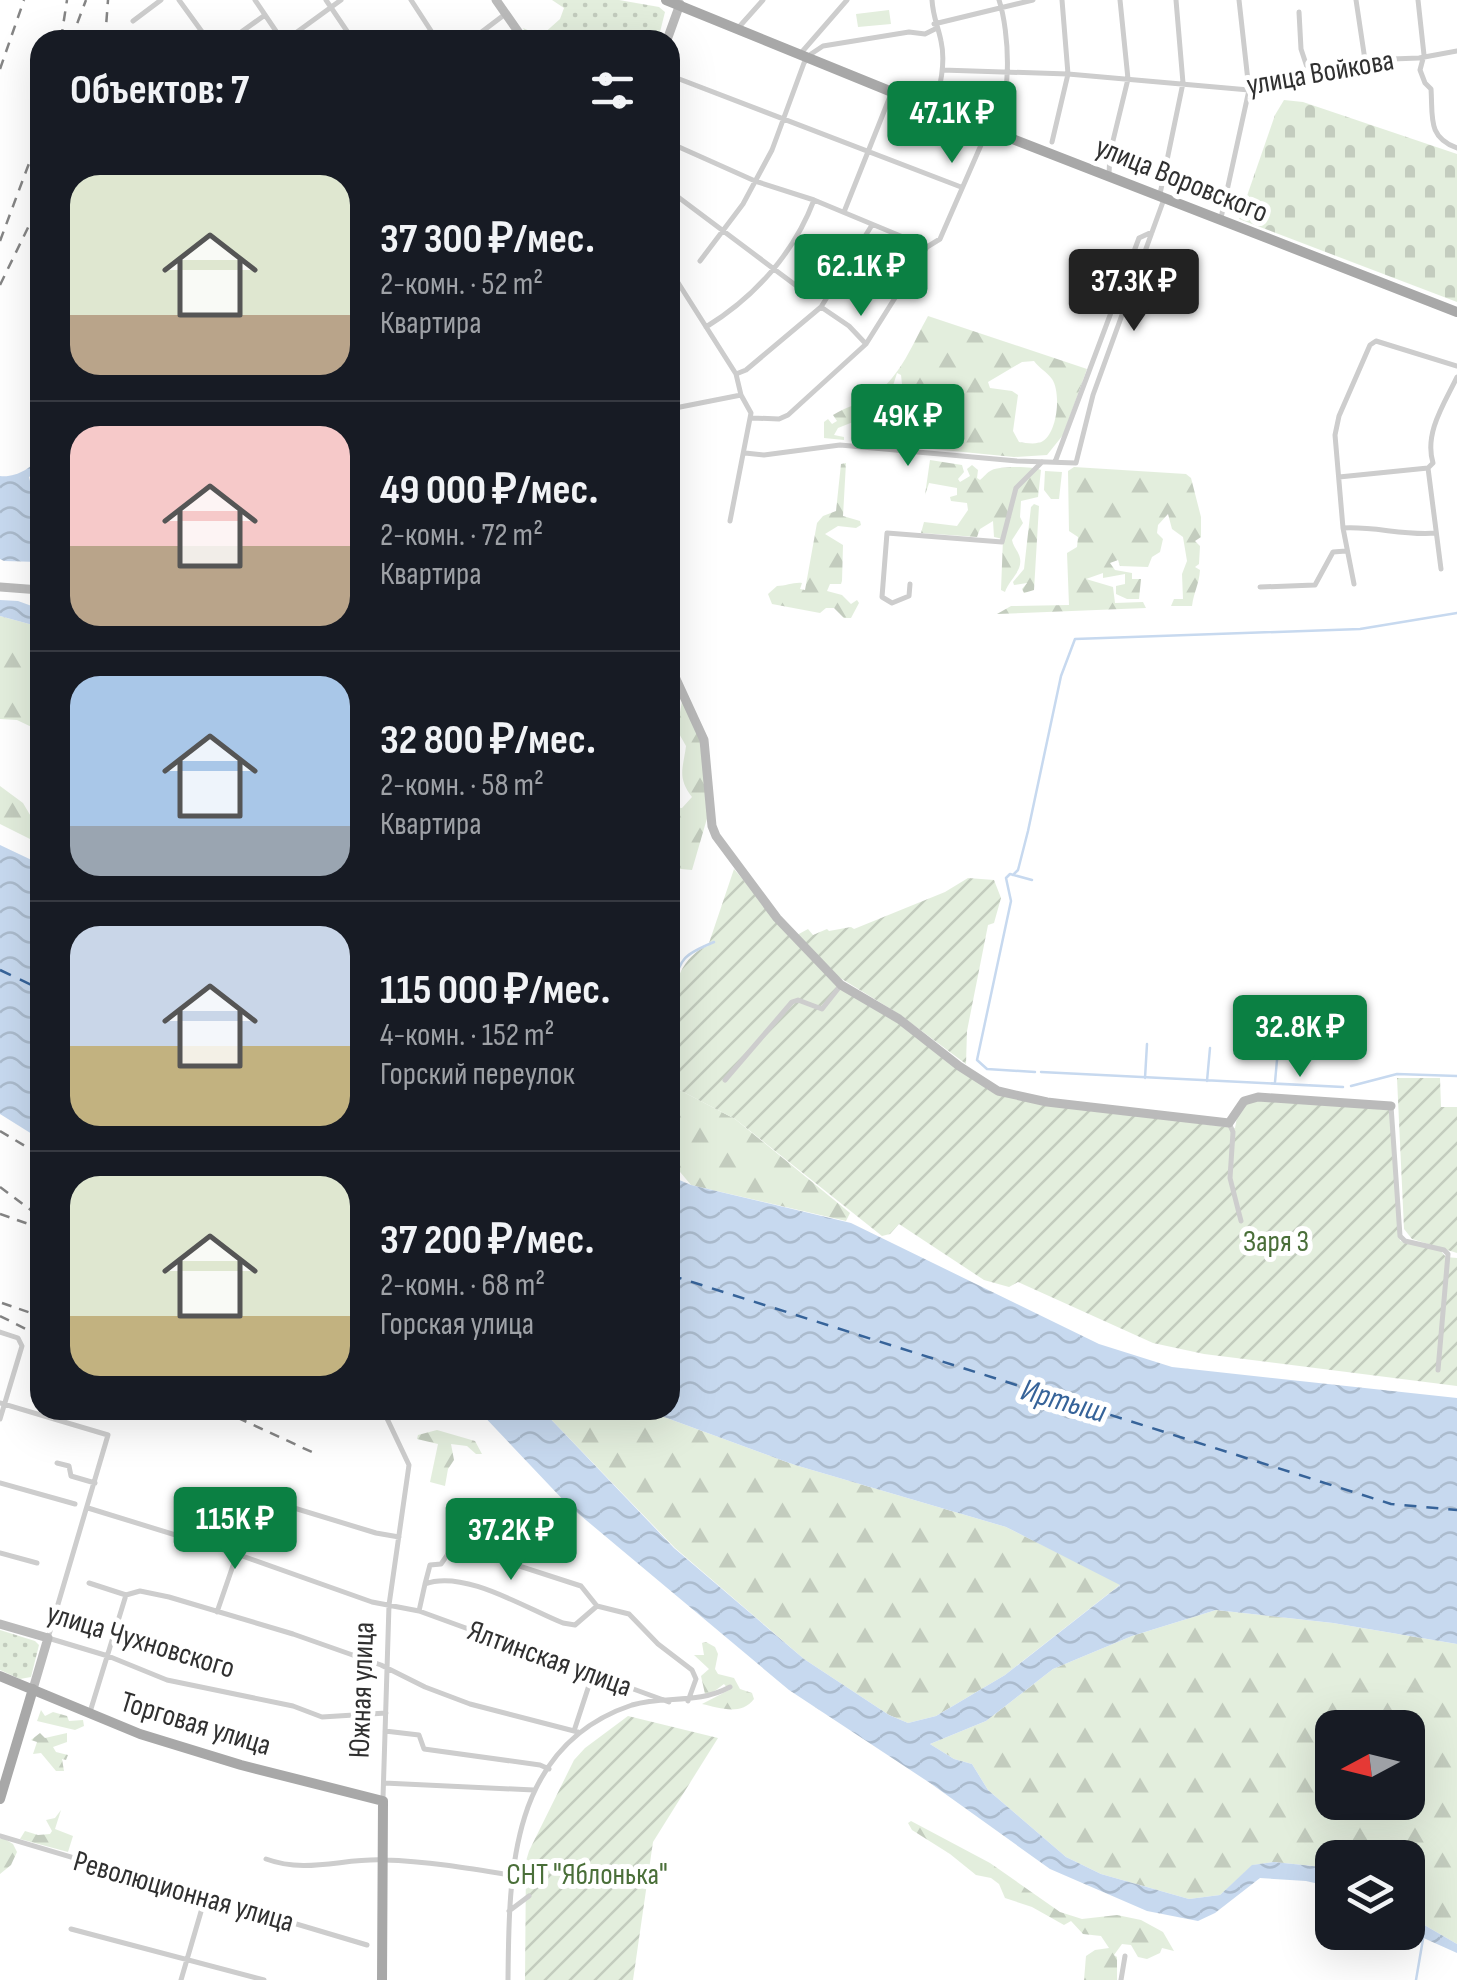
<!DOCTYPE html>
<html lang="ru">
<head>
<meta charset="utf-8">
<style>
	:root { --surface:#171b24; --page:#20242c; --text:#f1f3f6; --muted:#9ea1a6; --line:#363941; --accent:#0b8043 }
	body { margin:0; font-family:"Sofia Sans Condensed",sans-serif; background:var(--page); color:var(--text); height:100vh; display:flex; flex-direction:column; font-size:38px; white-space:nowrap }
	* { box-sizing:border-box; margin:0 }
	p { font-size:32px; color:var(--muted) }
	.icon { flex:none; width:55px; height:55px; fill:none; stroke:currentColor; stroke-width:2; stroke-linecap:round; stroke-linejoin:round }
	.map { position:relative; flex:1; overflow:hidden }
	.side { position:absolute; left:30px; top:30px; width:650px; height:1390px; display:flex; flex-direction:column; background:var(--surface); border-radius:30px; box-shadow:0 10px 40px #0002 }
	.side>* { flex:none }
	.needle { width:65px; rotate:263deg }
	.controls { position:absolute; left:1315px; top:1710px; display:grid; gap:20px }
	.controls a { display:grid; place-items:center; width:110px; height:110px; border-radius:20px; background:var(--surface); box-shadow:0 10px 40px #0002; font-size:50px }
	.price { position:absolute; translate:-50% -85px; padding:0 22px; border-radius:10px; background:var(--accent); color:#fff; font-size:32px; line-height:65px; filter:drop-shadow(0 2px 5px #0008) }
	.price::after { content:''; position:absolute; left:50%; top:60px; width:30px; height:22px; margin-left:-15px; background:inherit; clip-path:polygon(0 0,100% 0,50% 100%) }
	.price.active { background:#222; color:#fff }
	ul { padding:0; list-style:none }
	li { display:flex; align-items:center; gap:30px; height:250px; padding:0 40px }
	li+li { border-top:2px solid var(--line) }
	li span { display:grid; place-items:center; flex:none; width:280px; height:200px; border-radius:30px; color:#555 }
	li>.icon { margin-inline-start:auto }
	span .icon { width:120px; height:120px; fill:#fffc; stroke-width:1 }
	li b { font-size:42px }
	h2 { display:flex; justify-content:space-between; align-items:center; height:120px; padding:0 40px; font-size:42px }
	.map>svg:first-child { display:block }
	.forest { fill:url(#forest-firs); fill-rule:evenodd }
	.cemetery { fill:url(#cemetery-stones) }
	.park { fill:url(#park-dots) }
	.garden { fill:url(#garden-furrows) }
	.pitch { fill:#e3eedd }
	.water { fill:url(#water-waves) }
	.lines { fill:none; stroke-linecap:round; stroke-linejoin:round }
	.stream { stroke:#c7d9ef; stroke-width:2.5 }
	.ferry { stroke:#366399; stroke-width:2.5; stroke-dasharray:12 10; stroke-linecap:butt }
	.street { stroke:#cdcdcd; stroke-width:5 }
	.secondary { stroke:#bababa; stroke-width:9 }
	.primary { stroke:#a8a8a8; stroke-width:10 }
	.rail { stroke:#858585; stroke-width:2.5; stroke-dasharray:10 8; stroke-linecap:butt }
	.labels { text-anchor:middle; stroke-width:10; stroke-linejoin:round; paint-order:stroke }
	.street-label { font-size:30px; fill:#303030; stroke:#fff }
	.park-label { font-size:30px; fill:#4a6f39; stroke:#fff }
	.water-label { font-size:32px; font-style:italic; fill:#366399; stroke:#fff }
</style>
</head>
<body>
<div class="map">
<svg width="1457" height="1980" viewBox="0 0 1457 1980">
	<defs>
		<pattern id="forest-firs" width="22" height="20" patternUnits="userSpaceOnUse" patternTransform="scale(2.5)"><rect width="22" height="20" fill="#e3eedd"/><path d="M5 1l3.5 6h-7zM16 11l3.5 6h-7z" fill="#c3ccbe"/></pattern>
		<pattern id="cemetery-stones" width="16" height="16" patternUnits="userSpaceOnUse" patternTransform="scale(2.5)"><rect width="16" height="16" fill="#e3eedd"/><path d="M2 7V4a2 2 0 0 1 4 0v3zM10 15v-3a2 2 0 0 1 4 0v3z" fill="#c3ccbe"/></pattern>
		<pattern id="park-dots" width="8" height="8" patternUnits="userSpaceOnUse" patternTransform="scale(2.5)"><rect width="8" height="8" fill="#e3eedd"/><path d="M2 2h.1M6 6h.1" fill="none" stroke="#c3ccbe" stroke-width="1.8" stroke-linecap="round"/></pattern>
		<pattern id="garden-furrows" width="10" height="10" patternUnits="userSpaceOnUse" patternTransform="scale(2.5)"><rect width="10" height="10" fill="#e3eedd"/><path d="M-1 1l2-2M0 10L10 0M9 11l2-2" fill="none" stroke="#c3ccbe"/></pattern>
		<pattern id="water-waves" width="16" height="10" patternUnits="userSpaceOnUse" patternTransform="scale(2.5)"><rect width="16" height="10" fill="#c7d9ef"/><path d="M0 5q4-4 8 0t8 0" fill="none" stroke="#abbbcd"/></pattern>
	</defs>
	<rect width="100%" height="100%" fill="#fff"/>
	<!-- forest -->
	<path class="forest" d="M 928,316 L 1087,369 L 1063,435 L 1047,455 L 1014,457 L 851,441 L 852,436 L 928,442 L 919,438 L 945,413 L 943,391 L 939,388 L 902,384 L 901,375 L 897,373 L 891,392 L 855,405 L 853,422 L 838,428 L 834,435 L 844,437 L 844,440 L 824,438 L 824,422 L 828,419 L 832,424 L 837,421 L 833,415 C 847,406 862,404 875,394 C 901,376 913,343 928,316 ZM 1034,361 C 1039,368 1047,372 1052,379 C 1061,392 1058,431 1043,441 C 1037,445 1026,443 1019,442 L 1013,431 L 1018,395 L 1012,391 L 990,388 L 988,382 L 1022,362 Z
		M 930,460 L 962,465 L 964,472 L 958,479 L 960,482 L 970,476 L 967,469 L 972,465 L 978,470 L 977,478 L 980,480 C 984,477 987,472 992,470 C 999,466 1034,466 1041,470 L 1038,497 L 1021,501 L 1020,517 L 1023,523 L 1012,540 C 1013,546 1017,550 1019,555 C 1025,570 1009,579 1005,592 L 1001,590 L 1003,539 L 994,537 L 993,521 L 980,529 L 977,537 L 921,533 L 924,522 L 957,526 L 968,510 L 967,503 L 951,501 L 950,497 L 957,495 L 957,488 L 929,483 L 925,495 Z
		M 846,463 L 843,516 L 860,521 L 861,525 L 856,528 L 838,526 L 825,534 L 843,545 L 842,581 L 841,584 L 830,584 L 827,591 L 842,595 L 851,604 L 857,600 L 859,603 L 851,618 L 844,618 L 834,608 L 826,608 L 820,613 L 772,604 L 768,594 L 777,586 C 786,586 794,582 802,583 L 800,589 L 805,590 L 817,523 L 823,516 L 836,511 L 841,464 Z
		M 1074,467 L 1186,474 L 1191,478 L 1201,517 L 1201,537 L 1195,541 L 1200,546 L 1199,564 L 1195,567 L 1200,570 C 1199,585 1194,591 1192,606 L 1171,606 L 1174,599 L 1183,599 L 1182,574 L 1187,561 L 1183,537 L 1172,529 L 1168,514 L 1158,525 L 1157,533 L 1163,539 L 1160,552 L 1152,557 L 1148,567 L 1120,566 L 1118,560 L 1110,563 L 1115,570 L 1132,573 L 1132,579 L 1141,579 L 1139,599 L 1127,599 L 1116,594 L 1116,586 L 1125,584 L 1125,574 L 1103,578 L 1103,573 L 1086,579 L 1113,587 L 1115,603 L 1143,602 L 1146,608 L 997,614 L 1011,606 L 1069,605 L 1067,553 L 1077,547 L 1078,537 L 1069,531 L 1068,471 Z
		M 1045,471 L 1062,472 L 1059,499 L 1051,499 L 1044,490 Z
		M 1034,504 L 1039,506 L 1034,590 L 1024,593 L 1022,589 L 1027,583 L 1014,585 L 1013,582 L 1024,569 L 1031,507 Z
		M 0,616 L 40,627 L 40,731 L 17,720 L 0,719 Z
		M 682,701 L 701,740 L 708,815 L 692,870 L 670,868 L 670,807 L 682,808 L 692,797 C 677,777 683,769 686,746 L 677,730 Z
		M 0,786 L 23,803 L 33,820 L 40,824 L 40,844 L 0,824 Z
		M 670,1085 L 735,1119 L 850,1213 L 846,1221 L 691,1185 L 670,1160 Z
		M 542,1410 L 645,1410 L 795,1465 L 1006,1527 L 1121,1584 L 1005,1675 L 936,1716 L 908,1723 L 889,1715 L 804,1659 L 675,1548 Z
		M 437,1430 L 475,1441 L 482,1454 L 476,1454 L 467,1446 L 451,1444 L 454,1460 L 448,1469 L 445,1486 L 430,1482 L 438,1444 L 417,1439 L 418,1435 Z
		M 1216,1610 L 1333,1623 L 1457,1644 L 1457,1944 L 1426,1926 L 1408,1909 L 1408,1858 L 1332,1858 L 1332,1868 L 1274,1862 L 1253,1865 L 1220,1895 L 1189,1899 L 1101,1874 L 1066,1857 L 988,1790 L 972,1764 L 954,1759 L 930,1744 L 986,1721 L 1053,1669 L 1132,1636 ZM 1332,1728 L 1408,1728 L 1408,1802 L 1332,1802 Z
		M 706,1642 L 715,1647 L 718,1654 L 715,1669 L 718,1674 L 734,1678 L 740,1689 L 752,1693 L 754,1699 C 741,1716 720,1708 702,1704 L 729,1690 L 724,1684 L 712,1693 L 705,1694 L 701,1676 L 709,1669 L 694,1655 L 704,1655 L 702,1643 Z
		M 41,1710 L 45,1716 L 53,1712 L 67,1716 L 69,1721 L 83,1720 L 84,1726 L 75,1730 L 37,1721 Z
		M 40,1733 L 45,1738 L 67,1733 L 67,1742 L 53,1747 L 56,1752 L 68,1755 L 66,1760 L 62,1759 L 64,1771 L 56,1771 L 41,1753 L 33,1754 L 37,1742 L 31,1740 Z
		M 61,1810 L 55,1829 L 73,1836 L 68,1852 L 20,1839 L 25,1831 L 38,1835 L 50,1834 L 52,1831 L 46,1820 L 55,1818 Z
		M 911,1821 L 990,1863 L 1060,1912 L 1082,1919 L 1117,1915 L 1141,1920 L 1163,1932 L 1174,1951 L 1162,1948 L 1160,1953 L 1147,1959 L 1138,1957 L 1131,1945 L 1122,1944 L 1114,1955 L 1117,1957 L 1117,1980 L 1084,1980 L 1086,1956 L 1095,1950 L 1109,1948 L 1101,1936 L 1083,1934 L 1071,1921 L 1064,1925 L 1032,1907 L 1005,1898 L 999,1884 L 991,1878 L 976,1875 L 950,1854 L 912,1830 L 908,1823 Z
		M 3,1838 L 13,1844 L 17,1852 L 11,1865 L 0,1874 L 0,1839 Z"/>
	<!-- cemetery -->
	<path class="cemetery" d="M 1284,100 L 1303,102 L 1457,154 L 1457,302 L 1239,219 L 1275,115 Z"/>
	<!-- park -->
	<path class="park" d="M 552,0 L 619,0 L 659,7 L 665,12 L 658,40 L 530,40 L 523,28 L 541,36 L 560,19 L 564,8 Z
		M 0,1630 L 35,1641 L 39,1645 L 31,1677 L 20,1679 L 0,1670 Z"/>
	<!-- garden -->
	<path class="garden" d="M 734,869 L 810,958 L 990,1091 L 1042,1104 L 1235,1128 L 1238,1112 L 1251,1099 L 1390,1110 L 1400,1241 L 1440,1250 L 1446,1257 L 1457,1258 L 1457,1386 L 1204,1354 L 1153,1343 L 1018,1282 L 1009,1287 L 984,1280 L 899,1224 L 890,1234 L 882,1236 L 735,1119 L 670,1085 C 670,1071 671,1058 673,1045 C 675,1034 669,1023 670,1012 C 672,987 683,954 708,946 Z
		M 968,878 L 994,880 L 1001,898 L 994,923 L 988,925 L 967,1031 L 966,1064 L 899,1014 L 837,976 L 797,935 L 808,929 L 813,935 L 827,929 L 829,931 L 851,927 L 854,929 L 945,892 Z
		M 1397,1078 L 1440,1078 L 1441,1107 L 1457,1107 L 1457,1253 L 1412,1239 L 1404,1229 Z
		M 628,1716 L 718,1738 L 653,1842 L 633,1980 L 525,1980 L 526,1861 L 529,1851 L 574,1760 L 585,1748 Z"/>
	<!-- pitch -->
	<path class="pitch" d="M 889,10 L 891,24 L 858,27 L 856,14 Z"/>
	<!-- water -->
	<path class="water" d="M 40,454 L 40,470 L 29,477 L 32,489 L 40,496 L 40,562 L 4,561 L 0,559 L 0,476 C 15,478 34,468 40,454 Z
		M 0,600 L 18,601 L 40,609 L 40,627 L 0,616 Z
		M 0,845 L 40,864 L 40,1139 L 0,1114 Z
		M 670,1176 L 691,1185 L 851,1223 L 1099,1344 L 1172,1367 L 1457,1398 L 1457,1644 L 1333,1623 L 1216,1610 L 1132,1636 L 1053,1669 L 986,1721 L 930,1744 L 954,1759 L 972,1764 L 988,1790 L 1066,1857 L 1101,1874 L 1189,1899 L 1220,1895 L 1252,1865 L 1274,1862 L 1332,1868 L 1332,1887 L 1306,1881 L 1260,1878 L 1215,1913 L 1198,1921 L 1147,1911 L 1050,1869 L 930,1783 L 789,1690 L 568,1505 L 478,1410 L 542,1410 L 674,1548 L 804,1659 L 889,1715 L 908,1723 L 936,1716 L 1005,1675 L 1120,1585 L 1006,1527 L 795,1465 L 645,1410 L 670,1410 Z
		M 1408,1909 L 1426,1926 L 1457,1944 L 1457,1953 L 1408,1931 Z"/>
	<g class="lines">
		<!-- stream -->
		<path class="stream" d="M 1013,875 L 1018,870 L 1028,831 L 1061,676 L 1075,639 L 1360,629 L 1457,613
			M 1032,880 L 1010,874 L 1006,878 L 1011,901 L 977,1060 L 987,1069 L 1035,1072
			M 670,995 C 682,959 678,957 714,942
			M 670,1040 L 670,1046
			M 1041,1072 L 1343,1087
			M 1145,1078 L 1147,1044
			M 1207,1081 L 1210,1048
			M 1275,1082 L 1278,1049
			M 1351,1086 L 1397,1074 L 1457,1076
			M 1416,1980 L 1423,1939"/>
		<!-- ferry -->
		<path class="ferry" d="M 0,970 L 40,989
			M 670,1275 L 1391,1504 L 1457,1510"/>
		<!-- street -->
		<path class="street" d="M 179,0 L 208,40
			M 255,0 L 282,40
			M 326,0 L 353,40
			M 411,0 L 437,40
			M 932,0 C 933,17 938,26 941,41 C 946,63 940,87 934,108
			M 1356,0 L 1365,60
			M 1418,0 L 1424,55 L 1420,70 L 1425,83 L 1431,89 C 1433,117 1427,137 1457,148
			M 1299,12 L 1301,49 L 1309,73
			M 133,21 L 161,0
			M 934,24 L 1033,0
			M 739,27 L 763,0
			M 135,35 L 138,40
			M 230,40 L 265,15
			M 286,40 L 341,0
			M 471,40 L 504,15
			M 801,53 L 847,0
			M 942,70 L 1068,74 L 1249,90 L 1261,83 L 1365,60 L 1419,58 L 1457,51
			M 674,77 L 961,187
			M 1052,142 L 1068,74 L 1062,0
			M 670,143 L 755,181 L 814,200 L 927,247
			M 1109,174 L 1110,153 L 1128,79 L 1120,0
			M 670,191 L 798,287
			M 1160,194 L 1183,83 L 1176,0
			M 844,212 L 891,94
			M 1221,218 L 1249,90 L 1239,0
			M 700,261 L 743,204 L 772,150 L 804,63 L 811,54 L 823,46 L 909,32 L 925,34 L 935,29
			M 670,270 L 736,374 L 741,395 L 751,413 L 730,521
			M 821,307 L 849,326 L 866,344
			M 706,327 C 755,297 794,253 814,200
			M 736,374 L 746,370 L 821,307 L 872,225
			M 670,409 L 741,395
			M 752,418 L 779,419 L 788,415 L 866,344 L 927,247 L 940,239 L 988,129 C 1015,109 1009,30 999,0
			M 745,453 L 764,455 L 840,445 L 1017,461 L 1076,463 L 1093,395 L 1164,199
			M 1055,462 L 1139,238 L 1152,232
			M 1339,477 L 1428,468
			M 1343,528 C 1375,526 1404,536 1436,533
			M 1441,569 L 1428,468 L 1433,463 C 1424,433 1444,404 1457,377
			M 910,584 L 909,596 L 892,603 L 882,597 L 887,533 L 1002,542 L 1016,488 L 1042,462
			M 1354,584 L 1343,528 L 1335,435 L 1339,416 L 1370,345 L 1376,341 L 1457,366
			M 1260,587 L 1315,585 L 1333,552 L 1346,551
			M 725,1080 L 792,1002 L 798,1000 L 822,1009 L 841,985
			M 1391,1106 L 1400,1236 L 1405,1241 L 1444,1250 L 1448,1254 L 1438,1370
			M 1229,1123 L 1233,1132 L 1230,1178 L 1241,1221
			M 0,1332 L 18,1338 L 22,1346 L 0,1419
			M 0,1403 L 108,1435 L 48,1638 L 108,1656 L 167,1680 L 293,1706 L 322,1717 L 386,1713
			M 383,1410 L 409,1465 L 389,1605 L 383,1798
			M 57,1463 L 69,1466 L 71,1476 L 95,1483
			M 0,1483 L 75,1504
			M 88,1508 L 234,1553 L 372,1602 L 419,1611 L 669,1702
			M 234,1552 L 258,1497 L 376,1533 L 399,1537
			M 0,1553 L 37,1563
			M 89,1583 L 126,1595 L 140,1591 L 169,1597 L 293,1634 L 381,1665 L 425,1687 L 470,1704 L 578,1732
			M 425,1584 L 430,1565 L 441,1564 L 448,1554 L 470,1550 L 581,1586 L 597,1606
			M 419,1611 L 425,1584 C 464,1569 527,1609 563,1623 L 575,1625 L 597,1606 L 629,1614 L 658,1644 L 692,1670 L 696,1679 L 688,1701
			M 217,1612 L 237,1554
			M 90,1712 L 126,1595
			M 385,1731 L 419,1735 L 424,1749 L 540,1765 L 549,1769
			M 574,1731 L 593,1673
			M 384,1783 L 534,1790
			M 0,1836 L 367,1945
			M 266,1859 C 307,1874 343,1858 384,1860 C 426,1861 468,1868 510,1875
			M 509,1911 L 529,1896
			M 71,1929 L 264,1980
			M 181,1980 L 205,1898
			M 508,1980 C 509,1874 509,1746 632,1705 C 666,1695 696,1705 730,1687
			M 1121,1980 L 1125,1956"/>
		<!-- secondary -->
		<path class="secondary" d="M 496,0 L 524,40
			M 667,40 L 680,4
			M 0,587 L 40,590
			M 670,666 L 704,740 L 712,826 L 716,836 L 777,918 L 841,985 L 899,1019 L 959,1066 L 998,1091 L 1047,1102 L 1229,1123 L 1244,1101 L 1258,1097 L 1391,1106
			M 0,1624 L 48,1638 L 33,1689"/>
		<!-- primary -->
		<path class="primary" d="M 666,0 L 892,92 L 1457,312
			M 0,1676 L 140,1734 L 241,1765 L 383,1801 L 382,1980
			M 0,1799 L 33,1689"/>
		<!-- rail -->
		<path class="rail" d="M 61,39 L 67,0
			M 71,40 L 86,0
			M 105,40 L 108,0
			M 0,69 L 24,0
			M 0,241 L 40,134
			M 0,285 L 40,203
			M 0,1131 L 40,1155
			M 0,1187 L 40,1217
			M 0,1214 L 40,1228
			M 2,1303 L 40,1316
			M 0,1316 L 40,1336
			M 221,1410 L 314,1453"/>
	</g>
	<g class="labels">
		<!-- street labels -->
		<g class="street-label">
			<text transform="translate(1320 72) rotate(-10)" y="10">улица Войкова</text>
			<text transform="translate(1182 179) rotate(22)" y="10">улица Воровского</text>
			<text transform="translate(141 1640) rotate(17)" y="10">улица Чухновского</text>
			<text transform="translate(550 1658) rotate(20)" y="10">Ялтинская улица</text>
			<text transform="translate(361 1690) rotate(-88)" y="10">Южная улица</text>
			<text transform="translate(196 1723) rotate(17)" y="10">Торговая улица</text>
			<text transform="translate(184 1891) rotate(16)" y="10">Революционная улица</text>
		</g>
		<!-- park labels -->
		<g class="park-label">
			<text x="1276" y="1251">Заря 3</text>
			<text x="587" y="1884">СНТ "Яблонька"</text>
		</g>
		<!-- water labels -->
		<g class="water-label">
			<text transform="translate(1064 1400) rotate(16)" y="11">Иртыш</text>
		</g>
	</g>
</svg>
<div class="controls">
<a><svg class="needle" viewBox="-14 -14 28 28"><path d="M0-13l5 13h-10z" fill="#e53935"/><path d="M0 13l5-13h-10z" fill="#9ea1a6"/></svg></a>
<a><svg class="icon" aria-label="layers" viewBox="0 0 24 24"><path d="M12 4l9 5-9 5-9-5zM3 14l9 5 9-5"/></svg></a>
</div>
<b class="price" style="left:952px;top:166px">47.1K ₽</b>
<b class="price" style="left:861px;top:319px">62.1K ₽</b>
<b class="price active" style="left:1134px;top:334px">37.3K ₽</b>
<b class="price" style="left:908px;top:469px">49K ₽</b>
<b class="price" style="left:1300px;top:1080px">32.8K ₽</b>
<b class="price" style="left:235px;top:1572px">115K ₽</b>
<b class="price" style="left:511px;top:1583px">37.2K ₽</b>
<section class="side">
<h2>Объектов: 7<svg class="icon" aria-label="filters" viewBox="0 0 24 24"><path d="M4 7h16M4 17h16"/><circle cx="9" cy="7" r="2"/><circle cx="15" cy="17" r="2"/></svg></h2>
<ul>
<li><span style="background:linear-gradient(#dfe7d0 70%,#b9a48a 0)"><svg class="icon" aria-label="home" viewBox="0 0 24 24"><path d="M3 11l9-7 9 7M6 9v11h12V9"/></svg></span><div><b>37 300 ₽/мес.</b><p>2-комн. · 52 m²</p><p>Квартира</p></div></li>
<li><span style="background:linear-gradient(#f6c9c9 60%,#b9a48a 0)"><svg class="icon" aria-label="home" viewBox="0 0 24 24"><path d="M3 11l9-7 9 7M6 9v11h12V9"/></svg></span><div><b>49 000 ₽/мес.</b><p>2-комн. · 72 m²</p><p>Квартира</p></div></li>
<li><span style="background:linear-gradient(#a9c7e8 75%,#9aa5b1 0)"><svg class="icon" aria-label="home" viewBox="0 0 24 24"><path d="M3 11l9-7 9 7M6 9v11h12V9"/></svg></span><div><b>32 800 ₽/мес.</b><p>2-комн. · 58 m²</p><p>Квартира</p></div></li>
<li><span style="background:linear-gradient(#c9d6e8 60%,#c2b280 0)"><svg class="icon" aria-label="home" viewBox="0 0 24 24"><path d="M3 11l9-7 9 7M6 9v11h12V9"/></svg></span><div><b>115 000 ₽/мес.</b><p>4-комн. · 152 m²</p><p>Горский переулок</p></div></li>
<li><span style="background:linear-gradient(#dfe7d0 70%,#c2b280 0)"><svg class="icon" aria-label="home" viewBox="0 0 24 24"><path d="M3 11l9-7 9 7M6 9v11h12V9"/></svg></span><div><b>37 200 ₽/мес.</b><p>2-комн. · 68 m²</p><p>Горская улица</p></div></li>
</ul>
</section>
</div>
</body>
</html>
